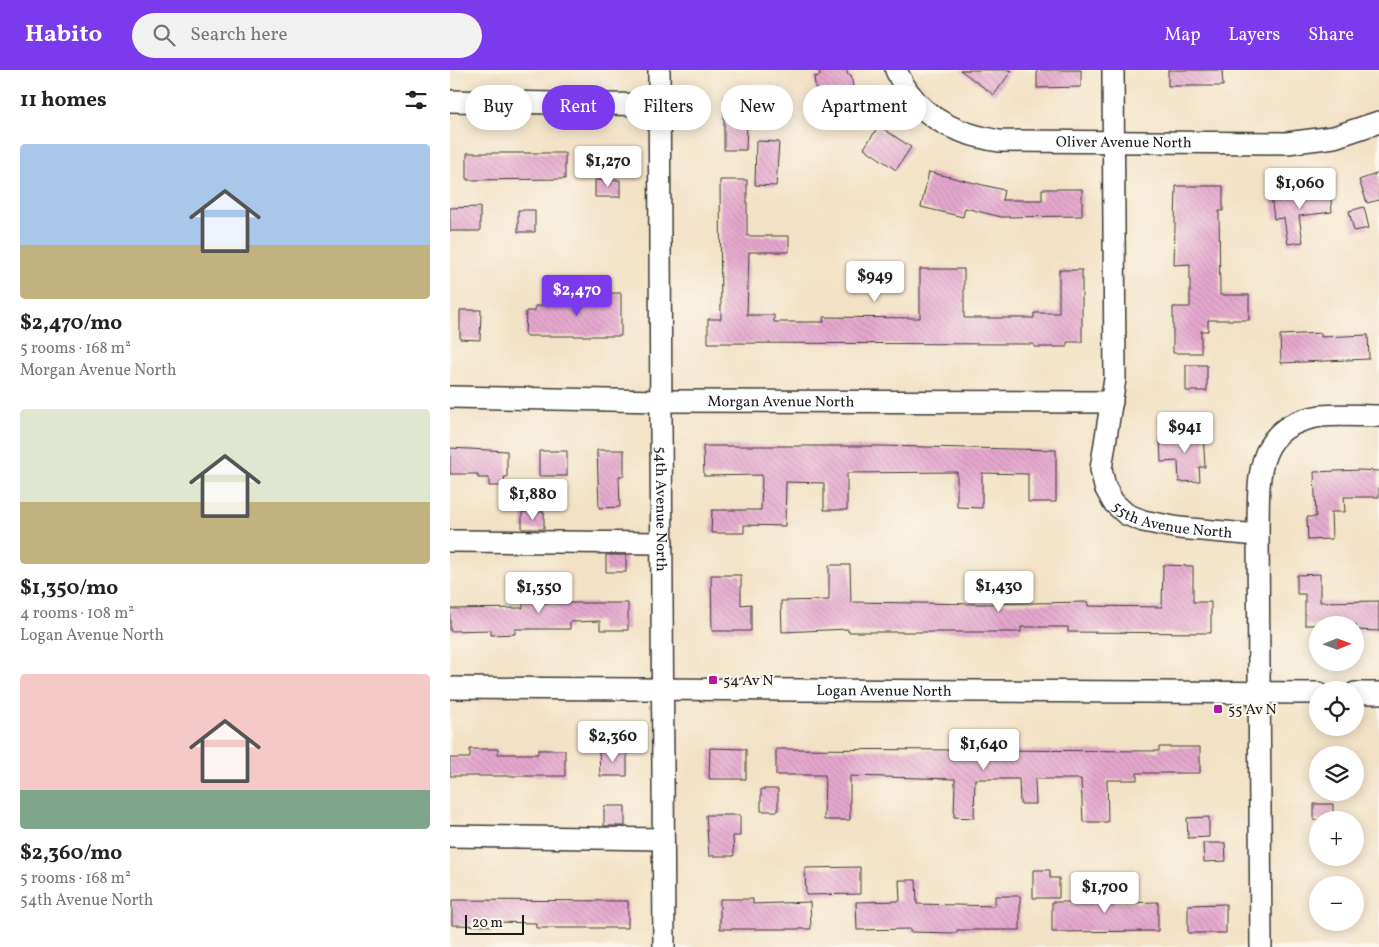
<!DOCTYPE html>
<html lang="en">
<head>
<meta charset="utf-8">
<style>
	:root { --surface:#fff; --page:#f2f2f2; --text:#222; --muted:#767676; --accent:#7c3aed }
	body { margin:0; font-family:Vollkorn,serif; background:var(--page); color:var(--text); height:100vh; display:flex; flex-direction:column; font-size:19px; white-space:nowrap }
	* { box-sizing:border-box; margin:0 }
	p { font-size:16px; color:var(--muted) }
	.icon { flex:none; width:28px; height:28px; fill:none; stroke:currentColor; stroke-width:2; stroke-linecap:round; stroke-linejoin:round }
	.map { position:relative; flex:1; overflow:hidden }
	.drawer { display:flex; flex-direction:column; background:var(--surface); width:450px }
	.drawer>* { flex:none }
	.top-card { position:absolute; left:15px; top:15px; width:475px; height:45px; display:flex; gap:10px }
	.needle { width:32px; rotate:89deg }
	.tools { position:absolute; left:859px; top:546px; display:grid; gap:10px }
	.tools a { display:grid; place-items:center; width:55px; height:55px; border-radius:50%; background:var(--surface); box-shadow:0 2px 12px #0003; font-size:25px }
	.scale { position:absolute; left:15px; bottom:12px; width:59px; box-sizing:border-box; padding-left:5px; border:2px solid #1c1c1c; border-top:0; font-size:14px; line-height:18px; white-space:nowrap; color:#1c1c1c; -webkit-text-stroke:4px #fbf7ec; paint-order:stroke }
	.price { position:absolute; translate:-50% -42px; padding:0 11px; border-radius:5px; background:#fff; color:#222; font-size:16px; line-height:32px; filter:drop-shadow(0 1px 2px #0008) }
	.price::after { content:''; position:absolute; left:50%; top:30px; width:15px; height:11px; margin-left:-8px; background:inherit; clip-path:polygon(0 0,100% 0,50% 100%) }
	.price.on { background:var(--accent); color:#fff }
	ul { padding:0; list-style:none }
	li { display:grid; align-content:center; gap:10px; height:265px; padding:0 20px }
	li span { display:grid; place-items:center; height:155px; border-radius:5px; color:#555 }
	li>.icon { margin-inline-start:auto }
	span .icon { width:90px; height:90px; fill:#fffc; stroke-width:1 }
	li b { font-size:21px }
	h2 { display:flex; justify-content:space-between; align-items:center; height:60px; padding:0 20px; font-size:21px }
	.chip { padding:0 18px; border-radius:22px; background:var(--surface); box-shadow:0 2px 12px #0003; font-size:18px; line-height:45px }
	.chip.on { background:var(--accent); color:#fff }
	header { display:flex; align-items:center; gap:30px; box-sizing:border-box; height:70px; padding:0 25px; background:var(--accent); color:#fff }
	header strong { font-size:24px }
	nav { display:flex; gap:28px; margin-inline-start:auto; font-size:18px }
	.search { width:350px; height:45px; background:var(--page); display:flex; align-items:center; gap:12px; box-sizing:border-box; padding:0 18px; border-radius:28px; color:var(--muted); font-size:19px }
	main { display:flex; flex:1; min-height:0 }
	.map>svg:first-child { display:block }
	.building { fill:url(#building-back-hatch) }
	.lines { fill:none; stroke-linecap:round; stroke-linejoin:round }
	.minor-casing { stroke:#3c3a35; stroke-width:24 }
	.minor { stroke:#fff; stroke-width:21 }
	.poi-dot { fill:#b5179e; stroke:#fbf7ec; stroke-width:2 }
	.labels { text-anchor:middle; stroke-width:4; stroke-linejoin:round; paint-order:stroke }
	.street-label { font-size:15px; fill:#1c1c1c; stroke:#fbf7ec }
	.poi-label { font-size:15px; fill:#1c1c1c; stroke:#fbf7ec; text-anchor:start }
</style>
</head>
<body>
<header>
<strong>Habito</strong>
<div class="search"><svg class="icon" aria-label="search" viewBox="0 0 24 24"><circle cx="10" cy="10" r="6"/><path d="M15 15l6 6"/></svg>Search here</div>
<nav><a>Map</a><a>Layers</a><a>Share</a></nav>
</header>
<main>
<section class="drawer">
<h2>11 homes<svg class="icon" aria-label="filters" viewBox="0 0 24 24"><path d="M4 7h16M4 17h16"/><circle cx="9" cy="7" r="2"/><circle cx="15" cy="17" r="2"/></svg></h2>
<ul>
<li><span style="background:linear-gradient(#a9c7e8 65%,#c2b280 0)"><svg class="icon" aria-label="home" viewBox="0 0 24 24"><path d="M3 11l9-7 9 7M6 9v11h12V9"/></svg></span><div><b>$2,470/mo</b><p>5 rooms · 168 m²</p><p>Morgan Avenue North</p></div></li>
<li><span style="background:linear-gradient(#dfe7d0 60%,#c2b280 0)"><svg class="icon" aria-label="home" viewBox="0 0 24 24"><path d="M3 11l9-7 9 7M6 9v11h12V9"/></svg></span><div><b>$1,350/mo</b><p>4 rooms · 108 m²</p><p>Logan Avenue North</p></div></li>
<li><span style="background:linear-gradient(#f6c9c9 75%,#7fa58c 0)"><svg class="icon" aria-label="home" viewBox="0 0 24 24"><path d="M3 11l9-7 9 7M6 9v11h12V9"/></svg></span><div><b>$2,360/mo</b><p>5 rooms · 168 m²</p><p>54th Avenue North</p></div></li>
</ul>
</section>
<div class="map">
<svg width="929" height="877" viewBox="0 0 929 877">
	<defs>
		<pattern id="building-back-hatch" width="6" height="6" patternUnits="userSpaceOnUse" patternTransform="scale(1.25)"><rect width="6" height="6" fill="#e5a7cd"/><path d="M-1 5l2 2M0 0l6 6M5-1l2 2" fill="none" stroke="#c48faf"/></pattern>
	</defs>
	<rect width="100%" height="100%" fill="#fbf7ec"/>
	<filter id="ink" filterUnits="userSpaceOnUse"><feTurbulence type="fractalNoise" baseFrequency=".02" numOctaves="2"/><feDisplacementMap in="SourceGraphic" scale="10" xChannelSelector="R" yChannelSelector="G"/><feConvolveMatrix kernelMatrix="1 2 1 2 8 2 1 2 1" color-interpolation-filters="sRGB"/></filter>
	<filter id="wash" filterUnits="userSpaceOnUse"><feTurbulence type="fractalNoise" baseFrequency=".0096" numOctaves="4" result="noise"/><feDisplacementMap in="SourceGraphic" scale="20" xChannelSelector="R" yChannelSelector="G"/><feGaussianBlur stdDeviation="1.12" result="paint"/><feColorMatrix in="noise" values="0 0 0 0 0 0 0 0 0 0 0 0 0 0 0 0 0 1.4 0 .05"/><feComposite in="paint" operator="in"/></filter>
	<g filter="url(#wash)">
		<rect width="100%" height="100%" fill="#f2e2c5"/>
		<g id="blocks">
			<!-- building -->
			<path class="building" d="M 369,0 L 397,0 L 398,5 L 401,5 L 404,23 L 367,29 L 364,7 L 370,6 Z
				M 510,0 L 562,0 L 544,25 Z
				M 587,0 L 631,0 L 631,17 L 587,18 Z
				M 718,0 L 772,0 L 773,16 L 718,16 Z
				M 274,26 L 298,26 L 296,80 L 274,80 Z
				M 429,56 L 461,77 L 446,100 L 414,78 Z
				M 306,71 L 329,72 L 326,116 L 305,115 Z
				M 17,83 L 115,83 L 115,109 L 17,110 Z
				M 479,102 L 554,120 L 552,130 L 592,130 L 592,119 L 632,119 L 632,146 L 551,147 L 515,138 L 513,147 L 471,137 Z
				M 929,103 L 929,130 L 917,133 L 909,110 Z
				M 145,110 L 170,110 L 170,127 L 145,127 Z
				M 270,110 L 297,110 L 297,166 L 339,166 L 339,182 L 299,182 L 297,245 L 324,245 L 324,252 L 374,252 L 373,247 L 470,248 L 470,199 L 514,199 L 514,248 L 584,248 L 584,243 L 609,243 L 609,200 L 632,200 L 632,272 L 617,272 L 617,277 L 584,277 L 584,274 L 258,273 L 258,249 L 271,249 Z
				M 726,116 L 773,116 L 773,141 L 769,141 L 770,225 L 799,225 L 799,250 L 758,250 L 758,261 L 751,261 L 751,283 L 723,283 L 723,237 L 740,237 L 740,194 L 724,195 Z
				M 880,118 L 882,142 L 849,146 L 853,172 L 838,174 L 834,148 L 824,149 L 821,126 Z
				M 30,137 L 30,161 L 0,161 L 0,138 Z
				M 914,137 L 919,158 L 904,161 L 899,141 Z
				M 68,140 L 85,140 L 85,162 L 68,162 Z
				M 145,223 L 171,223 L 171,266 L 75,266 L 76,241 L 85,241 L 85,236 L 92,236 L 92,229 L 145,230 Z
				M 10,240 L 31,240 L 30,270 L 10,269 Z
				M 871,263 L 871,267 L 918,265 L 919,289 L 831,293 L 830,265 Z
				M 736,295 L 757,295 L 757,321 L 736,321 Z
				M 753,363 L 755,397 L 749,397 L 750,411 L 729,412 L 728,391 L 711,392 L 710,366 Z
				M 253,376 L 431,376 L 606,380 L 606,432 L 578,432 L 578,404 L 532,403 L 532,438 L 507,437 L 507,402 L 397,403 L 397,440 L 374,440 L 374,413 L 336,412 L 335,456 L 294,455 L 294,463 L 261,463 L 262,440 L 311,440 L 312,405 L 254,406 Z
				M 0,378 L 57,381 L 57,407 L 54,407 L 55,416 L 39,416 L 39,408 L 28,408 L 28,404 L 0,404 Z
				M 147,380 L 174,380 L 174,406 L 169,406 L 170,437 L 149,438 Z
				M 89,381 L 117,381 L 117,406 L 89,406 Z
				M 909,400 L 929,401 L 929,427 L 894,427 L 895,442 L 881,442 L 882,469 L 858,470 L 857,447 L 866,447 L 864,402 Z
				M 72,442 L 94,442 L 94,459 L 72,459 Z
				M 156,485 L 176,485 L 176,502 L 156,502 Z
				M 379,495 L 400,495 L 401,532 L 530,534 L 638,532 L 638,536 L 712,537 L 713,495 L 743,496 L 743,532 L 761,532 L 761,563 L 618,562 L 618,557 L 571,557 L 571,562 L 398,562 L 398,559 L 332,562 L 331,531 L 379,530 Z
				M 73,504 L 93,505 L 93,533 L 178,533 L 178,560 L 150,560 L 150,551 L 120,552 L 120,559 L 65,559 L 65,564 L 41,565 L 41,560 L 0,561 L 0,539 L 73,538 Z
				M 870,504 L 870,532 L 929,531 L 929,561 L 906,560 L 906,555 L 855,555 L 855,524 L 847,524 L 847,505 Z
				M 261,505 L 291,505 L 291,535 L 301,534 L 301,561 L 262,561 Z
				M 709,677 L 750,677 L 750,703 L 687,703 L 687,710 L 657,710 L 658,752 L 633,752 L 631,709 L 585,709 L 586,734 L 570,734 L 569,709 L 525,709 L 524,748 L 504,747 L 505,709 L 400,706 L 400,750 L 374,750 L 375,705 L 326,705 L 326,679 L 709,681 Z
				M 260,678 L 296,679 L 296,709 L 259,709 Z
				M 20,679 L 48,679 L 48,684 L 88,684 L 88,680 L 115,680 L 115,706 L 0,706 L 0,688 L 20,688 Z
				M 149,680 L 177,680 L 177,706 L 150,706 Z
				M 311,719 L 328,719 L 328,741 L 311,741 Z
				M 864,734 L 883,734 L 883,750 L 864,750 Z
				M 154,736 L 175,736 L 175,756 L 154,756 Z
				M 256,745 L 290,745 L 290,766 L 283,766 L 284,786 L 259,786 Z
				M 759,747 L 759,767 L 738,768 L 737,748 Z
				M 753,773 L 775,773 L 776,791 L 754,792 Z
				M 410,797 L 410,824 L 356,825 L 355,798 Z
				M 583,800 L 600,800 L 600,808 L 609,808 L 609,828 L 583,828 Z
				M 449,810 L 466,810 L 467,834 L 545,836 L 545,826 L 570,826 L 570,860 L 507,860 L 507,863 L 460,862 L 460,859 L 407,860 L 406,832 L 450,831 Z
				M 650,810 L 665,810 L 665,833 L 708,832 L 708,861 L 602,862 L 602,832 L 650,832 Z
				M 270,829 L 303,829 L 303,834 L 360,832 L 361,859 L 270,859 Z
				M 2,830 L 178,831 L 178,858 L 86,858 L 86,853 L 47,852 L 47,856 L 2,855 Z
				M 776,834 L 776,863 L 738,863 L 738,835 Z"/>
		</g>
	</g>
	<g filter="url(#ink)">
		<use href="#blocks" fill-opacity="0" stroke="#3c3a35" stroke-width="1"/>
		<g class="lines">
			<defs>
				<g id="minor">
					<path id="s1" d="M 209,0 L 214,877"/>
					<path id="s2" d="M 446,0 C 466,46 503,63 549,71 L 837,73 L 884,67 L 929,52"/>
					<path id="s3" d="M 663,0 L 665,309 L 651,399 L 655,417 L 663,432 L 676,444 L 693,451 L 729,458 L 808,465 L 811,877"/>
					<path d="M 0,31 L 209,35"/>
					<path id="s4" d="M 0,327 L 211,331 L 662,332"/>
					<path d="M 808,465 C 809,410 802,356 871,346 C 890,344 910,346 929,346"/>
					<path d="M 0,471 L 212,473"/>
					<path id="s5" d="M 0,618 L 868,623"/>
					<path d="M 905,623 L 929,623"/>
					<path d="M 0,766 L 213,769"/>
				</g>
			</defs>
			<!-- minor casing -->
			<use href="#minor" class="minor-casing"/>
			<!-- minor -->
			<use href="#minor" class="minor"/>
		</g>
	</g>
	<!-- markers -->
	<g class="poi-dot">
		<rect x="258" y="605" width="10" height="10" rx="2.5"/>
		<rect x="763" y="634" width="10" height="10" rx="2.5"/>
	</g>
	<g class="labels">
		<!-- street labels -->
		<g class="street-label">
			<text dy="5" stroke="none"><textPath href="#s2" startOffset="256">Oliver Avenue North</textPath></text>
			<text dy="5" stroke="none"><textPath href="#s4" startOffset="331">Morgan Avenue North</textPath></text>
			<text dy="5" stroke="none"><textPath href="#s1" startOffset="439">54th Avenue North</textPath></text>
			<text dy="5" stroke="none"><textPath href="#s3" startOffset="500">55th Avenue North</textPath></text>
			<text dy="5" stroke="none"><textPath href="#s5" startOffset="434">Logan Avenue North</textPath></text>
		</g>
		<!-- poi labels -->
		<g class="poi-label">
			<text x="273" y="615">54 Av N</text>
			<text x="778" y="644">55 Av N</text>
		</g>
	</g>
</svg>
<div class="tools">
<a><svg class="needle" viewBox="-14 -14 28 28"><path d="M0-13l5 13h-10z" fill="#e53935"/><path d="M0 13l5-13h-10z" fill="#767676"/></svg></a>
<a><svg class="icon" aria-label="locate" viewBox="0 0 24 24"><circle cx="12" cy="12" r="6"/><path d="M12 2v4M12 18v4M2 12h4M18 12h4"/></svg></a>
<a><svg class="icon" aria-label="layers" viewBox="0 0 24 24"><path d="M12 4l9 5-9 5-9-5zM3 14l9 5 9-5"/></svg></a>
<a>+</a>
<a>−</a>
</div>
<div class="scale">20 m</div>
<b class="price" style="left:158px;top:118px">$1,270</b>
<b class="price" style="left:850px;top:140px">$1,060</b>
<b class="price" style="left:425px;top:233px">$949</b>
<b class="price on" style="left:127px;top:247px">$2,470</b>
<b class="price" style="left:735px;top:384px">$941</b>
<b class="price" style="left:83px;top:451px">$1,880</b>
<b class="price" style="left:549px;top:543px">$1,430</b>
<b class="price" style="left:89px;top:544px">$1,350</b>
<b class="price" style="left:163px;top:693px">$2,360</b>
<b class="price" style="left:534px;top:701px">$1,640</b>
<b class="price" style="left:655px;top:844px">$1,700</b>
<div class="top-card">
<a class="chip">Buy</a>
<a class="chip on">Rent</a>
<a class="chip">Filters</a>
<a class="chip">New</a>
<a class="chip">Apartment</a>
</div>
</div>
</main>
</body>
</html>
